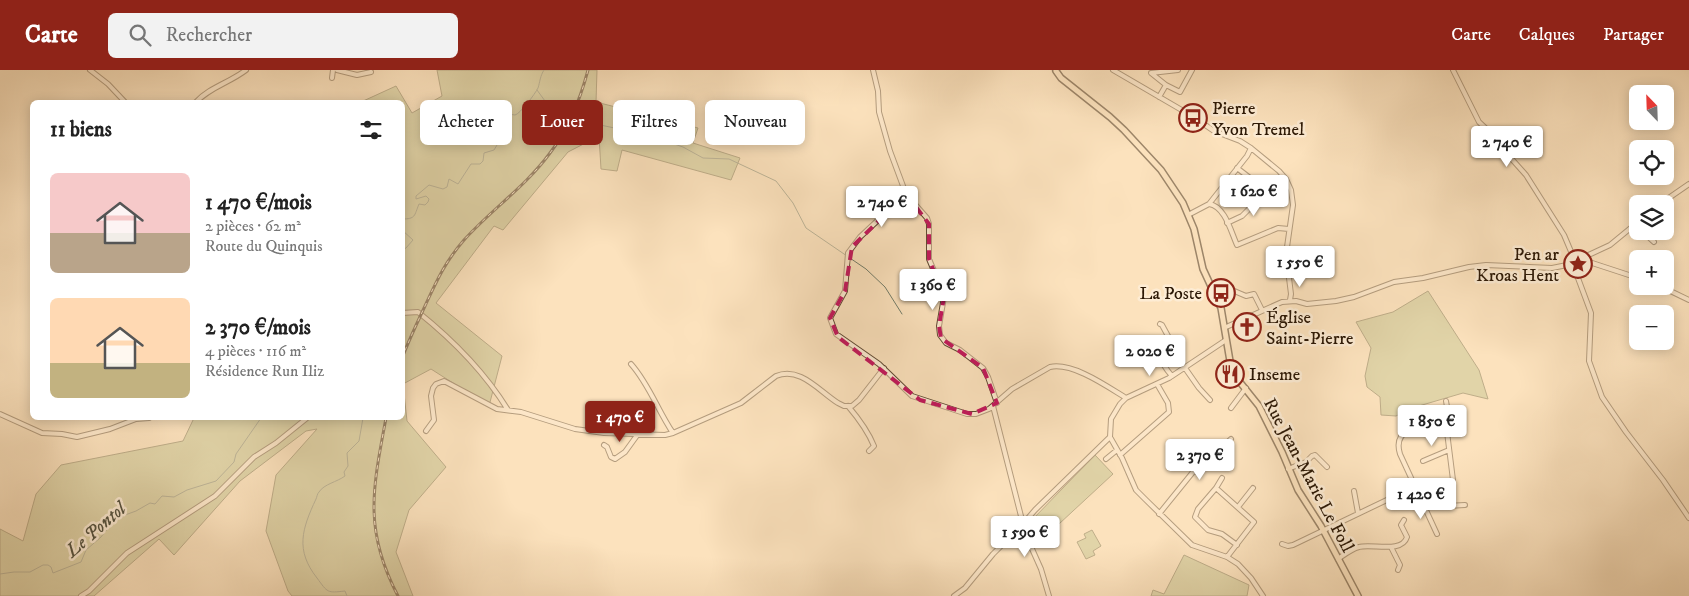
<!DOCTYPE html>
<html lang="fr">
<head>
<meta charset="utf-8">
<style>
	:root { --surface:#fff; --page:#f2f2f2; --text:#222; --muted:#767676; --accent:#8f2418 }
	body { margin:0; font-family:"IM FELL DW Pica",serif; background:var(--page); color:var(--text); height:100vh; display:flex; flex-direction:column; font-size:19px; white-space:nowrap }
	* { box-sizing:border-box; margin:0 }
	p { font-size:16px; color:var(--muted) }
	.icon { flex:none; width:28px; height:28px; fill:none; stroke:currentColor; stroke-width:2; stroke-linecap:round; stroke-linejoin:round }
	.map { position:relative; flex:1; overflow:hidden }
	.side { position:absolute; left:30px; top:30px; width:375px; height:320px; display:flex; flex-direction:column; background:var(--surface); border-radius:8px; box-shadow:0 2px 12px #0003 }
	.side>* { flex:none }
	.top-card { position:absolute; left:420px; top:30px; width:475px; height:45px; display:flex; gap:10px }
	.needle { width:32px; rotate:337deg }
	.buttons { position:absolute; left:1629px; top:15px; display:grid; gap:10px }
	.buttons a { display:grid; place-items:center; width:45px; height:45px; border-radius:8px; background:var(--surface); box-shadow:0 2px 12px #0003; font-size:25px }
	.price { position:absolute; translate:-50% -42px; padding:0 11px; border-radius:5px; background:#fff; color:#222; font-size:16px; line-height:32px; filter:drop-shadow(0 1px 2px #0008) }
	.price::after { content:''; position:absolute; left:50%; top:30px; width:15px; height:11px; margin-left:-8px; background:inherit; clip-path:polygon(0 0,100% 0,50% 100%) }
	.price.current { background:var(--accent); color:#fff }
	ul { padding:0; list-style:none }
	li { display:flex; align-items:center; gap:15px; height:125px; padding:0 20px }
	li span { display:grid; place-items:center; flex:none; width:140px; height:100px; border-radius:8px; color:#555 }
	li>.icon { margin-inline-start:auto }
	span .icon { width:60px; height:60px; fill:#fffc; stroke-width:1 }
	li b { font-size:21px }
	h2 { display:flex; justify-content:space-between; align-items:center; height:60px; padding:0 20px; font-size:21px }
	.pill { padding:0 18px; border-radius:8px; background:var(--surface); box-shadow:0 2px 12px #0003; font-size:18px; line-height:45px }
	.pill.current { background:var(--accent); color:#fff }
	header { display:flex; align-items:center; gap:30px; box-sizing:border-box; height:70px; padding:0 25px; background:var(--accent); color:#fff }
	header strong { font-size:24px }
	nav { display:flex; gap:28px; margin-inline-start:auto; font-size:18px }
	.search { width:350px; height:45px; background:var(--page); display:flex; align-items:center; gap:12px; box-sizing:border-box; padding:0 18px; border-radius:8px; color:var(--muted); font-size:19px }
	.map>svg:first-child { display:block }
	.green { fill:#c1c38f; stroke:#766e4a }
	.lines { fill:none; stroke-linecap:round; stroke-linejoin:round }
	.stream { stroke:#727c69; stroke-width:1 }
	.minor-casing { stroke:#604a33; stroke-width:6 }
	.major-casing { stroke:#2c1805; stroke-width:8 }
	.minor { stroke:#fdecd4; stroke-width:4 }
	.major { stroke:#fce2bd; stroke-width:5 }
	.rail-casing { stroke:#2c1805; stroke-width:3 }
	.rail { stroke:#fdecd4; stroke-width:1; stroke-dasharray:4; stroke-linecap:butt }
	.marked { fill:none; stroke:#c2185b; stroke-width:4; stroke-dasharray:10 6; stroke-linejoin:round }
	.labels { text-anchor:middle; stroke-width:5; stroke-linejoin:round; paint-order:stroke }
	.poi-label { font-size:18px; fill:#2c1805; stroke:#fdecd4; text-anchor:start }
	.street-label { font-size:18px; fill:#2c1805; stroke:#fdecd4 }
	.water-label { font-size:19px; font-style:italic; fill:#55523f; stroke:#fdecd4 }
</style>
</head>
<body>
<header>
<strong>Carte</strong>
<div class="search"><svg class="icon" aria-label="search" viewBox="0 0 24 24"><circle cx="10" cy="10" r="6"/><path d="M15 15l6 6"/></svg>Rechercher</div>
<nav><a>Carte</a><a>Calques</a><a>Partager</a></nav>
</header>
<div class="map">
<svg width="1689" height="526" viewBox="0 0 1689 526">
	<rect width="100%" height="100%" fill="#fce2bd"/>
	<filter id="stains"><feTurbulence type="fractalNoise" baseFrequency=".004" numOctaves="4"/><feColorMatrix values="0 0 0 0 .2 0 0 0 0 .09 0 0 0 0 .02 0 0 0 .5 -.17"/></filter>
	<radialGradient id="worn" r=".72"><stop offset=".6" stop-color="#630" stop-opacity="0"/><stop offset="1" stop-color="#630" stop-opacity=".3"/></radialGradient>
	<!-- green -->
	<path class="green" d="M 437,0 L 597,0 L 596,32 L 698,58 L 693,73 L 740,88 L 731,110 L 622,80 L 617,101 L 601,99 L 599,66 L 568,82 L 503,160 L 494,156 L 436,233 L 502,286 L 489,336 L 431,299 L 403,314 L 407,351 L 446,397 L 409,440 L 396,482 L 413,526 L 292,526 L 288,521 L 266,461 L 276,405 L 317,359 L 306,361 L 240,411 L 174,485 L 159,469 L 94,526 L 0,526 L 0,459 L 23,471 L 36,424 L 61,395 L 183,371 L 194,348 L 402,348 L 402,32 L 361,32 L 396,16 L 412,43 L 442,26 Z
		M 1428,221 L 1479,300 L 1488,329 L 1463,323 L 1412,338 L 1396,346 L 1381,345 L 1380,327 L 1367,317 L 1365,306 L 1371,278 L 1356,252 L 1393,242 Z
		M 1095,385 L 1113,404 L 1046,466 L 1031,451 Z
		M 1092,460 L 1101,476 L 1093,481 L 1095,485 L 1086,489 L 1077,472 L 1086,468 L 1084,464 Z
		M 1184,485 L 1249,515 L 1247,526 L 1151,526 L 1153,520 L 1164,524 Z"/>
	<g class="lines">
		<!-- stream -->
		<path class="stream" d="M 537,20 L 553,42 L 569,48
			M 573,49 L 651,66 L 683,77 L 703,88 L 729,89 L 776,111 L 793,133 L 806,158 L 866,199 L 885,217 L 902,244
			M 402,149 C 416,149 414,146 419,134 L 425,135 L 428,132 L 429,129 L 426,126 L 416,129 L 416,126 L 429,115 L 443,119 L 447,117 L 449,109 L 458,114 L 471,94 L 480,94 L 483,91 L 484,83 L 494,80 L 497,75 L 496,69 L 482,70 L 471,57 L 473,46 L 470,43 L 471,40 L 474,38 C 481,38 490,36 497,37 C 504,38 509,45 515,45 C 520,44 535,24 538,18 C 540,12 540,6 544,0
			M 402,160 L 413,170 L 406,178 L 402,180
			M 0,504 L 14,502 L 30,502 L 43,495 L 48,495 L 51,497 L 53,503 L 81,492 L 86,480 L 101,467 L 111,454 L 125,445 L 136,441 L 150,433 L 155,434 L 162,426 L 174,427 L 187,420 L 216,411 L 234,392 L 236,384 L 261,348
			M 347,526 L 345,521 C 327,523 328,523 317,508 C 295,480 302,459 316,429 C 317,427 317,424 319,422 C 324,414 337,412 345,406 L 344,402 L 348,396 L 347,383 L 359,371 L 363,348"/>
		<defs>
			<path id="minor" d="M 90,0 L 108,14 L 125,32
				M 337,0 L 357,5 L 371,2
				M 873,0 L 878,21 L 879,42 L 890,81 L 906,124 L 927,148 L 929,154 L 929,189 L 942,220 L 944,227 L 939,256 L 940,265 L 946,273 L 960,280 L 983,298 L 988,307 L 997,333
				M 1113,0 L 1192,46 L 1214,61 L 1240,71 L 1251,78 L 1279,101 L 1286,109 L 1291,120 L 1293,135 L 1286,184 L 1291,224 L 1290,230
				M 1178,0 L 1151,3 L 1166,15 L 1180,22 L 1192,0
				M 1453,0 L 1479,52 L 1496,68 L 1509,86 L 1526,105 L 1564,165 L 1575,191
				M 332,8 L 333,0
				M 1159,27 L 1166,15
				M 196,32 C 210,17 229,13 246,0
				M 1237,98 L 1250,108
				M 906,124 L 860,167 L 848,183 L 845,221 L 830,248 L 836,264 L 879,294 L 912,326 L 967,344 L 976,344 L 989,339 L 1012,319 L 1050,297 C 1073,292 1108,317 1126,328
				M 1209,134 C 1225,136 1231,162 1237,175 L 1278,158 L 1289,159
				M 1660,134 L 1689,114
				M 1188,145 L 1209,134 L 1247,86 L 1251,78
				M 1227,153 L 1242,146 L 1267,121
				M 1642,161 L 1654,172
				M 1580,189 L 1638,208
				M 1572,192 L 1591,243 L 1589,291 L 1602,327 L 1626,362 L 1663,410 L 1689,448
				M 1660,216 L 1689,230
				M 1218,230 L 1232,220 L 1246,226 L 1254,224 L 1262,240
				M 402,243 L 418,242 C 453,270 484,301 508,340
				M 1160,254 L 1162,255 L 1168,266 C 1160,286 1157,289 1172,306
				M 1224,258 L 1282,232 L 1296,231 L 1307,234 L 1336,231 L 1354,227 L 1394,212 L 1423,208 L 1469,197 L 1486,195 L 1552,198 L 1567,195 L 1610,175 L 1638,152
				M 1226,270 L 1169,308 L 1126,328 L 1120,334 L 1111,349 L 1110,367 L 1122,388 L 1136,420 L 1145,429 L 1192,475 L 1227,487 L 1238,494 L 1251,508 L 1263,526
				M 631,294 C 649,314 658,341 673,363
				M 1185,298 L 1199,318 L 1210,330
				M 848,336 C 859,349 868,361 874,376 L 869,381
				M 993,336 L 1023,454
				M 1231,338 L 1246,318
				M 0,344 L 42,363 L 62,364 L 77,367 L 110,359 L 136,349 L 149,348
				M 1444,359 L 1449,348 L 1446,331
				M 426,361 L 434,350 L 431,326 L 433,318 L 436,314 L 444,311 L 497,339 L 521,342 L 575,359 L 604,363 L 665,365 L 673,363 L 741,333 L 776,306 C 800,296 819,321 838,333 L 844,336 L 852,336 L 859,330 L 884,298
				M 604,375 L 607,377 L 611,387 L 615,389 L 625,382 L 638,364
				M 1120,385 L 1169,342 L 1168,333 L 1157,314
				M 1106,389 L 1117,380
				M 1423,391 L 1449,380
				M 1288,399 L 1306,392 L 1312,386 L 1315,385 L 1327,397
				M 1222,408 L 1216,418 L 1254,452 L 1227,487
				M 1216,418 L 1198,439 L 1195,447 L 1208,460 L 1222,464 L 1237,475
				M 1354,421 L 1358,443
				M 1438,422 L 1447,436 L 1465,435
				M 1421,429 L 1447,417 L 1453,410 L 1447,362 L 1438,356 C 1419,357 1392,358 1400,384 L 1437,464
				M 1238,437 L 1253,418
				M 1159,444 L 1193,402 L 1203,400 L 1216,383 L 1231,369
				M 1025,453 L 1024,461 L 1041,499 L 1049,526
				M 1282,474 L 1288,476 L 1293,475 L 1416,416
				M 1391,477 L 1400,495 L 1398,500
				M 1338,489 C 1344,485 1351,479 1359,477 C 1371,473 1402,484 1407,467 L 1401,455 L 1404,450
				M 81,526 L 89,521 L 127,483 L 215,426 L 254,387 L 276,373 L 307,348
				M 954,526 L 965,518 L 993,484 L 1023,454 L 1035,440 L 1110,367"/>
			<path id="major" d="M 1056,1 L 1061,8 L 1110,47 L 1124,60 L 1161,100 L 1183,133 L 1194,159 L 1203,199 L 1221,238 L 1231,297 L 1239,311 L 1259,336 L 1282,382 L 1298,420 L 1321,456 L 1358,526"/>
		</defs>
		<!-- minor casing -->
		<use href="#minor" class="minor-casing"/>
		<!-- major casing -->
		<use href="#major" class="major-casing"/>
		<!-- minor -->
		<use href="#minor" class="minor"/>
		<!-- major -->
		<use href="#major" class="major"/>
		<defs>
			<path id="rail" d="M 402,288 C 409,270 417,253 425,236 C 437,210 445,192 464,170 C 491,140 526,116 550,83 C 569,58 580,30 588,0
				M 386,348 C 373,418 363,459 398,526"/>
		</defs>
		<!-- rail casing -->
		<use href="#rail" class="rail-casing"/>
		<!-- rail -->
		<use href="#rail" class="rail"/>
	</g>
	<!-- marked area -->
	<path d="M0 0H1689V526H0ZM 906,124 L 929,154 L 929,189 L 944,227 L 939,256 L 941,268 L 983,298 L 997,333 L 972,344 L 920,330 L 838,267 L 830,248 L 845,221 L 852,177 Z" fill="#fce2bd" fill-opacity=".55" fill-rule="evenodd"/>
	<path class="marked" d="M 906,124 L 929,154 L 929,189 L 944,227 L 939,256 L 941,268 L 983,298 L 997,333 L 972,344 L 920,330 L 838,267 L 830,248 L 845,221 L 852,177 Z"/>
	<!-- icons -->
	<defs>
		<symbol id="bus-ring" viewBox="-11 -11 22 22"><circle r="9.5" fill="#fdecd4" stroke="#8f2418" stroke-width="1.5"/><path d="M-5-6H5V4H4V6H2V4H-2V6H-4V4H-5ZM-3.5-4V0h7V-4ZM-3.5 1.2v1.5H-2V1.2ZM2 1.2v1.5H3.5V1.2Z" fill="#8f2418"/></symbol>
		<symbol id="sight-ring" viewBox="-11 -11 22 22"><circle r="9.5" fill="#fdecd4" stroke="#8f2418" stroke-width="1.5"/><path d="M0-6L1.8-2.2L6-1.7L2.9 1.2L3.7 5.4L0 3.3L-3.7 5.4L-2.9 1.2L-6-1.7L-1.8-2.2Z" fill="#8f2418"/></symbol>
		<symbol id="church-ring" viewBox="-11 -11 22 22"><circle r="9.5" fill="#fdecd4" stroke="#8f2418" stroke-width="1.5"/><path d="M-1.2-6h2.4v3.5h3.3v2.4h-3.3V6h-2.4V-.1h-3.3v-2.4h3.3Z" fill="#8f2418"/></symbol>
		<symbol id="restaurant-ring" viewBox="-11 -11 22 22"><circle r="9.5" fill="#fdecd4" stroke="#8f2418" stroke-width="1.5"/><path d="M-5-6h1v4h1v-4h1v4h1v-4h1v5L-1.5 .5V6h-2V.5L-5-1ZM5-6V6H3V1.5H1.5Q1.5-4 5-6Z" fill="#8f2418"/></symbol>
	</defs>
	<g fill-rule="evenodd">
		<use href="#bus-ring" x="1177" y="32" width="32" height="32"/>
		<use href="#sight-ring" x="1562" y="178" width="32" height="32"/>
		<use href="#bus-ring" x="1205" y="207" width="32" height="32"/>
		<use href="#church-ring" x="1231" y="241" width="32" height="32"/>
		<use href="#restaurant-ring" x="1214" y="288" width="32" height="32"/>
	</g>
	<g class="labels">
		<!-- poi labels -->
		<g class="poi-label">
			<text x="1212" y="44">Pierre<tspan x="1212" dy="21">Yvon Tremel</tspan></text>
			<text x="1559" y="190" text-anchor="end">Pen ar<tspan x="1559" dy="21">Kroas Hent</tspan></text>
			<text x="1202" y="229" text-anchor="end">La Poste</text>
			<text x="1266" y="253">Église<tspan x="1266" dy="21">Saint-Pierre</tspan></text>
			<text x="1249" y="310">Inseme</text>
		</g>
		<!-- street labels -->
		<g class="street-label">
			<text transform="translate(1309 405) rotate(62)" y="6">Rue Jean-Marie Le Foll</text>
		</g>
		<!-- water labels -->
		<g class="water-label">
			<text transform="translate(95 459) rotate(-41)" y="7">Le Pontol</text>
		</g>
	</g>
	<rect width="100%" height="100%" filter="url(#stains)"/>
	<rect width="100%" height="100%" fill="url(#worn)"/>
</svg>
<div class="buttons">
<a><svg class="needle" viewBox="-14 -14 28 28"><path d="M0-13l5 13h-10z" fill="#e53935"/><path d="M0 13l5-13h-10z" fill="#767676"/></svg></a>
<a><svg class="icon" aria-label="locate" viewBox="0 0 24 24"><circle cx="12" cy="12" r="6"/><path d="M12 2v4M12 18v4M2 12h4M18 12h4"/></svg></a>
<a><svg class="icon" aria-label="layers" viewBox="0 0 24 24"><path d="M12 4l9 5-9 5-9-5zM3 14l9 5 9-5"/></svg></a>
<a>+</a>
<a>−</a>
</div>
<b class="price" style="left:1507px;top:98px">2 740 €</b>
<b class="price" style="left:1254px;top:147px">1 620 €</b>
<b class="price" style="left:882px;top:158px">2 740 €</b>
<b class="price" style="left:1300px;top:218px">1 550 €</b>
<b class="price" style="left:933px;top:241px">1 360 €</b>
<b class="price" style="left:1150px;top:307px">2 020 €</b>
<b class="price current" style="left:620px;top:373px">1 470 €</b>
<b class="price" style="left:1432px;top:377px">1 850 €</b>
<b class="price" style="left:1200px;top:411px">2 370 €</b>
<b class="price" style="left:1421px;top:450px">1 420 €</b>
<b class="price" style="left:1025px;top:488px">1 590 €</b>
<div class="top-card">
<a class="pill">Acheter</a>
<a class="pill current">Louer</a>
<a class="pill">Filtres</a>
<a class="pill">Nouveau</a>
</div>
<section class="side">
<h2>11 biens<svg class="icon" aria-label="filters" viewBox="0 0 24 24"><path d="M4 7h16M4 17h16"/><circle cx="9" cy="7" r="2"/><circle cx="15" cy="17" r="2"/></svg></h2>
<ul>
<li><span style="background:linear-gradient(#f6c9c9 60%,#b9a48a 0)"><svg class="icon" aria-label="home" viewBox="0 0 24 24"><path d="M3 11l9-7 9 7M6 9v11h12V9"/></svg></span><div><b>1 470 €/mois</b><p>2 pièces · 62 m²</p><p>Route du Quinquis</p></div></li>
<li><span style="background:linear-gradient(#ffd9b3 65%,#c2b280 0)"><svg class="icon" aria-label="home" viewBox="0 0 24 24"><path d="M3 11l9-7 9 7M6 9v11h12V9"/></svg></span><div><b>2 370 €/mois</b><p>4 pièces · 116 m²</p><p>Résidence Run Iliz</p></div></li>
</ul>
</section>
</div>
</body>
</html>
